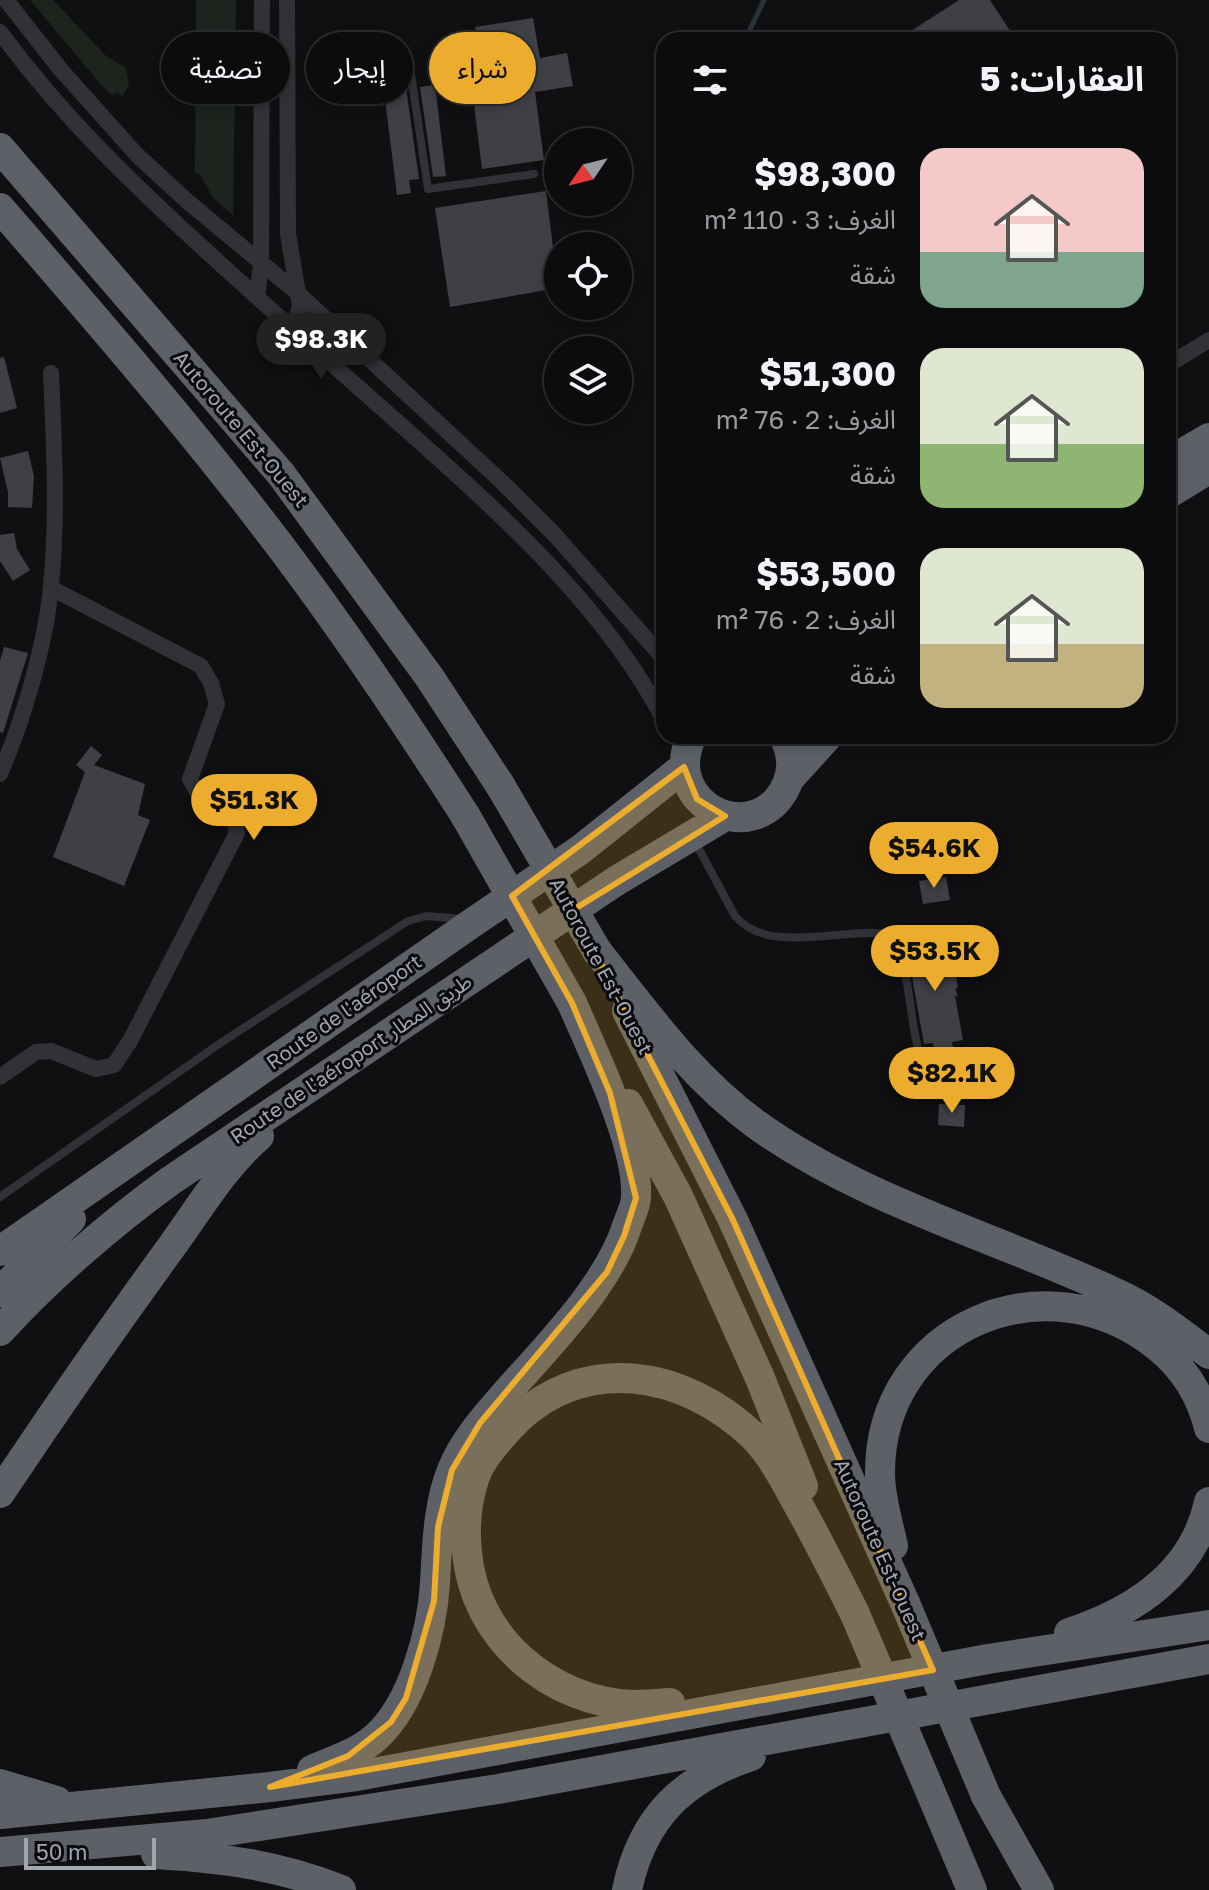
<!DOCTYPE html>
<html lang="ar">
<head>
<meta charset="utf-8">
<style>
	:root { --surface:#0c0c0e; --page:#151517; --text:#f1f3f6; --muted:#9a9b9e; --line:#2c2c2e; --accent:#ecad2e }
	body { margin:0; font-family:"Golos Text","Noto Sans Arabic",sans-serif; background:var(--page); color:var(--text); direction:rtl; height:100vh; display:flex; flex-direction:column; font-size:30px; white-space:nowrap }
	* { box-sizing:border-box; margin:0 }
	p { font-size:26px; color:var(--muted) }
	.icon { flex:none; width:44px; height:44px; fill:none; stroke:currentColor; stroke-width:2; stroke-linecap:round; stroke-linejoin:round }
	.map { position:relative; flex:1; overflow:hidden; direction:ltr }
	.drawer { position:absolute; left:656px; top:32px; width:520px; height:712px; display:flex; flex-direction:column; background:var(--surface); border-radius:24px; box-shadow:0 4px 12px #0003,0 0 0 2px var(--line); direction:rtl }
	.drawer>* { flex:none }
	.hud { position:absolute; left:24px; top:32px; width:512px; height:72px; direction:rtl; display:flex; gap:16px }
	.needle { width:52px; rotate:235deg }
	.fabs { position:absolute; left:544px; top:128px; display:grid; gap:16px }
	.fabs a { display:grid; place-items:center; width:88px; height:88px; border-radius:50%; background:var(--surface); box-shadow:0 4px 12px #0003,0 0 0 2px var(--line); font-size:40px }
	.scale { position:absolute; left:24px; bottom:20px; width:132px; box-sizing:border-box; padding-left:8px; border:4px solid #a2a7b2; border-top:0; font-size:22px; line-height:28px; white-space:nowrap; color:#a2a7b2; -webkit-text-stroke:6px #0b0b0d; paint-order:stroke }
	.price { position:absolute; translate:-50% -68px; padding:0 18px; border-radius:28px; background:var(--accent); color:#111; font-size:26px; line-height:52px; filter:drop-shadow(0 2px 4px #0008) }
	.price::after { content:''; position:absolute; left:50%; top:48px; width:24px; height:18px; margin-left:-12px; background:inherit; clip-path:polygon(0 0,100% 0,50% 100%) }
	.price.active { background:#222; color:#fff }
	ul { padding:0; list-style:none }
	li { display:flex; align-items:center; gap:24px; height:200px; padding:0 32px }
	li span { display:grid; place-items:center; flex:none; width:224px; height:160px; border-radius:24px; color:#555 }
	li>.icon { margin-inline-start:auto }
	span .icon { width:96px; height:96px; fill:#fffc; stroke-width:1 }
	li b { font-size:34px }
	h2 { display:flex; justify-content:space-between; align-items:center; height:96px; padding:0 32px; font-size:34px }
	.pill { padding:0 28px; border-radius:36px; background:var(--surface); box-shadow:0 4px 12px #0003,0 0 0 2px var(--line); font-size:28px; line-height:72px }
	.pill.active { background:var(--accent); color:#111 }
	.map>svg:first-child { display:block }
	.green { fill:#1d241e }
	.lines { fill:none; stroke-linecap:round; stroke-linejoin:round }
	.stream { stroke:#2a333a; stroke-width:5 }
	.building { fill:#3f4045 }
	.lane { stroke:#313236; stroke-width:8 }
	.street { stroke:#313236; stroke-width:16 }
	.highway { stroke:#5d6067; stroke-width:30 }
	.highway-bridge { stroke:#5d6067; stroke-width:30 }
	.marked { fill:#ecad2e; fill-opacity:0.2; stroke:#ecad2e; stroke-width:6; stroke-linejoin:round }
	.labels { text-anchor:middle; stroke-width:6; stroke-linejoin:round; paint-order:stroke }
	.street-label { font-size:20px; fill:#a2a7b2; stroke:#0b0b0d }
</style>
</head>
<body>
<div class="map">
<svg width="1209" height="1890" viewBox="0 0 1209 1890">
	<rect width="100%" height="100%" fill="#101012"/>
	<!-- green -->
	<path class="green" d="M 30,0 L 53,0 L 106,56 L 126,68 L 129,84 L 122,97 L 118,92 L 112,95 L 103,87 Z
		M 196,0 L 236,0 L 233,215 L 213,198 L 200,174 L 195,173 Z"/>
	<g class="lines">
		<!-- stream -->
		<path class="stream" d="M 746,38 L 764,0"/>
	</g>
	<!-- building -->
	<path class="building" d="M 959,0 L 990,0 L 1016,40 L 897,40 Z
		M 533,18 L 540,58 L 567,53 L 573,86 L 535,92 L 544,160 L 482,169 L 470,72 L 497,69 L 493,41 L 478,44 L 475,27 Z
		M 435,85 L 446,176 L 433,177 L 420,87 Z
		M 406,88 L 419,179 L 409,180 L 411,193 L 397,195 L 384,91 Z
		M 546,191 L 558,288 L 450,307 L 435,208 Z
		M 4,357 L 17,408 L 0,413 L 0,358 Z
		M 28,451 L 34,476 L 32,508 L 8,507 L 8,492 L 0,458 Z
		M 14,533 L 17,549 L 30,570 L 13,581 L 0,561 L 0,535 Z
		M 4,647 L 28,653 L 3,733 L 0,732 L 0,661 Z
		M 91,746 L 102,755 L 94,765 L 145,784 L 138,815 L 150,820 L 124,886 L 53,857 L 85,772 L 76,765 Z
		M 946,877 L 950,900 L 923,904 L 919,881 Z
		M 927,929 L 929,938 L 949,935 L 958,988 L 955,988 L 958,996 L 955,996 L 963,1040 L 952,1042 L 957,1068 L 938,1071 L 933,1043 L 924,1044 L 909,960 L 897,934 Z
		M 939,1104 L 965,1105 L 964,1127 L 938,1125 Z"/>
	<g class="lines">
		<!-- lane -->
		<path class="lane" d="M 408,54 L 428,189 L 534,174
			M 364,81 L 411,76
			M 694,840 L 735,916 C 769,956 841,927 889,934 C 913,964 907,1025 923,1063 C 929,1074 938,1083 946,1093
			M 0,1197 L 222,1042 L 408,921 L 426,916 L 462,919"/>
		<!-- street -->
		<path class="street" d="M 6,0 L 61,70 L 137,155 L 187,201 L 300,295 L 503,483 L 554,534 L 664,659
			M 287,0 L 288,234 L 300,306 L 293,329
			M 0,32 C 64,119 136,187 215,259 C 280,318 344,375 409,432 C 504,517 604,606 664,720
			M 257,297 L 261,264 L 262,0
			M 1168,365 L 1209,340
			M 0,774 C 23,721 46,643 51,586 C 58,516 54,443 51,373
			M 0,1077 L 36,1052 L 51,1051 L 96,1069 L 114,1065 L 130,1041 L 237,833 L 233,814 L 197,792 L 190,779 L 217,704 L 211,683 L 201,666 L 51,588"/>
		<!-- highway -->
		<path class="highway" d="M 0,148 L 281,474 L 430,678 L 500,785
			M 0,208 C 89,311 178,413 261,521 C 334,615 401,715 465,815
			M 1168,462 L 1209,438
			M 1168,494 L 1209,469
			M 692,736 C 658,805 757,852 787,784 C 794,769 792,750 783,736
			M 790,778 L 828,736
			M 597,951 C 646,1013 692,1078 757,1125 C 865,1202 999,1238 1118,1294 C 1151,1309 1180,1332 1209,1354
			M 627,1011 L 733,1220 L 905,1603
			M 628,1104 L 678,1196 L 760,1378 L 803,1486
			M 0,1251 L 475,921 L 580,850 L 684,767
			M 0,1292 L 71,1219
			M 0,1331 C 48,1278 112,1223 170,1181 L 616,881 L 725,816
			M 0,1493 C 56,1409 113,1327 172,1246 C 199,1209 224,1166 259,1136
			M 893,1546 C 888,1523 880,1497 880,1474 C 879,1326 1047,1256 1158,1347 C 1184,1368 1201,1395 1209,1428
			M 1069,1633 C 1133,1612 1194,1573 1209,1502
			M 670,1703 C 658,1704 646,1705 634,1705 C 549,1702 474,1637 467,1552 C 464,1526 467,1494 478,1469 C 485,1454 500,1438 511,1426 C 582,1352 684,1370 753,1436 C 771,1454 784,1479 796,1501 C 817,1538 836,1576 855,1614
			M 312,1770 C 334,1760 357,1754 376,1737 C 413,1704 432,1631 435,1583 C 437,1546 438,1504 452,1470 C 464,1440 487,1415 508,1391 C 548,1346 609,1284 627,1226 C 630,1217 636,1206 636,1197 C 639,1146 593,1052 572,1003
			M 0,1784 L 57,1801
			M 928,1786 L 972,1890
			M 986,1796 L 1039,1890
			M 0,1814 L 270,1787 L 357,1776 L 988,1659 L 1209,1625
			M 0,1852 L 207,1834 L 498,1789 L 1209,1659
			M 156,1854 C 223,1858 278,1865 341,1890
			M 627,1890 C 642,1818 682,1779 751,1756"/>
		<!-- highway-bridge -->
		<path class="highway-bridge" d="M 500,785 L 597,951
			M 465,815 L 572,1003
			M 905,1603 L 986,1796
			M 855,1614 L 928,1786"/>
	</g>
	<!-- marked area -->
	<path class="marked" d="M 684,767 L 697,799 L 725,816 L 573,910 L 733,1220 L 933,1670 L 270,1787 L 348,1756 L 391,1722 L 406,1698 L 434,1601 L 438,1527 L 452,1470 L 480,1423 L 607,1272 L 624,1236 L 636,1198 L 610,1093 L 572,1003 L 512,896 Z"/>
	<g class="labels">
		<!-- street labels -->
		<g class="street-label">
			<text transform="translate(241 429) rotate(50)" y="7">Autoroute Est-Ouest</text>
			<text transform="translate(601 966) rotate(62)" y="7">Autoroute Est-Ouest</text>
			<text transform="translate(344 1012) rotate(-35)" y="7">Route de l'aéroport</text>
			<text transform="translate(351 1059) rotate(-34)" y="7">Route de l'aéroport طريق المطار</text>
			<text transform="translate(880 1550) rotate(66)" y="7">Autoroute Est-Ouest</text>
		</g>
	</g>
</svg>
<div class="fabs">
<a><svg class="needle" viewBox="-14 -14 28 28"><path d="M0-13l5 13h-10z" fill="#e53935"/><path d="M0 13l5-13h-10z" fill="#9a9b9e"/></svg></a>
<a><svg class="icon" aria-label="locate" viewBox="0 0 24 24"><circle cx="12" cy="12" r="6"/><path d="M12 2v4M12 18v4M2 12h4M18 12h4"/></svg></a>
<a><svg class="icon" aria-label="layers" viewBox="0 0 24 24"><path d="M12 4l9 5-9 5-9-5zM3 14l9 5 9-5"/></svg></a>
</div>
<div class="scale">50 m</div>
<b class="price active" style="left:321px;top:381px">$98.3K</b>
<b class="price" style="left:254px;top:842px">$51.3K</b>
<b class="price" style="left:934px;top:890px">$54.6K</b>
<b class="price" style="left:935px;top:993px">$53.5K</b>
<b class="price" style="left:952px;top:1115px">$82.1K</b>
<div class="hud">
<a class="pill active">شراء</a>
<a class="pill">إيجار</a>
<a class="pill">تصفية</a>
</div>
<section class="drawer">
<h2>العقارات: 5<svg class="icon" aria-label="filters" viewBox="0 0 24 24"><path d="M4 7h16M4 17h16"/><circle cx="9" cy="7" r="2"/><circle cx="15" cy="17" r="2"/></svg></h2>
<ul>
<li><span style="background:linear-gradient(#f6c9c9 65%,#7fa58c 0)"><svg class="icon" aria-label="home" viewBox="0 0 24 24"><path d="M3 11l9-7 9 7M6 9v11h12V9"/></svg></span><div><b>$98,300</b><p>الغرف: 3 · 110 m²</p><p>شقة</p></div></li>
<li><span style="background:linear-gradient(#dfe7d0 60%,#8fb573 0)"><svg class="icon" aria-label="home" viewBox="0 0 24 24"><path d="M3 11l9-7 9 7M6 9v11h12V9"/></svg></span><div><b>$51,300</b><p>الغرف: 2 · 76 m²</p><p>شقة</p></div></li>
<li><span style="background:linear-gradient(#dfe7d0 60%,#c2b280 0)"><svg class="icon" aria-label="home" viewBox="0 0 24 24"><path d="M3 11l9-7 9 7M6 9v11h12V9"/></svg></span><div><b>$53,500</b><p>الغرف: 2 · 76 m²</p><p>شقة</p></div></li>
</ul>
</section>
</div>
</body>
</html>
